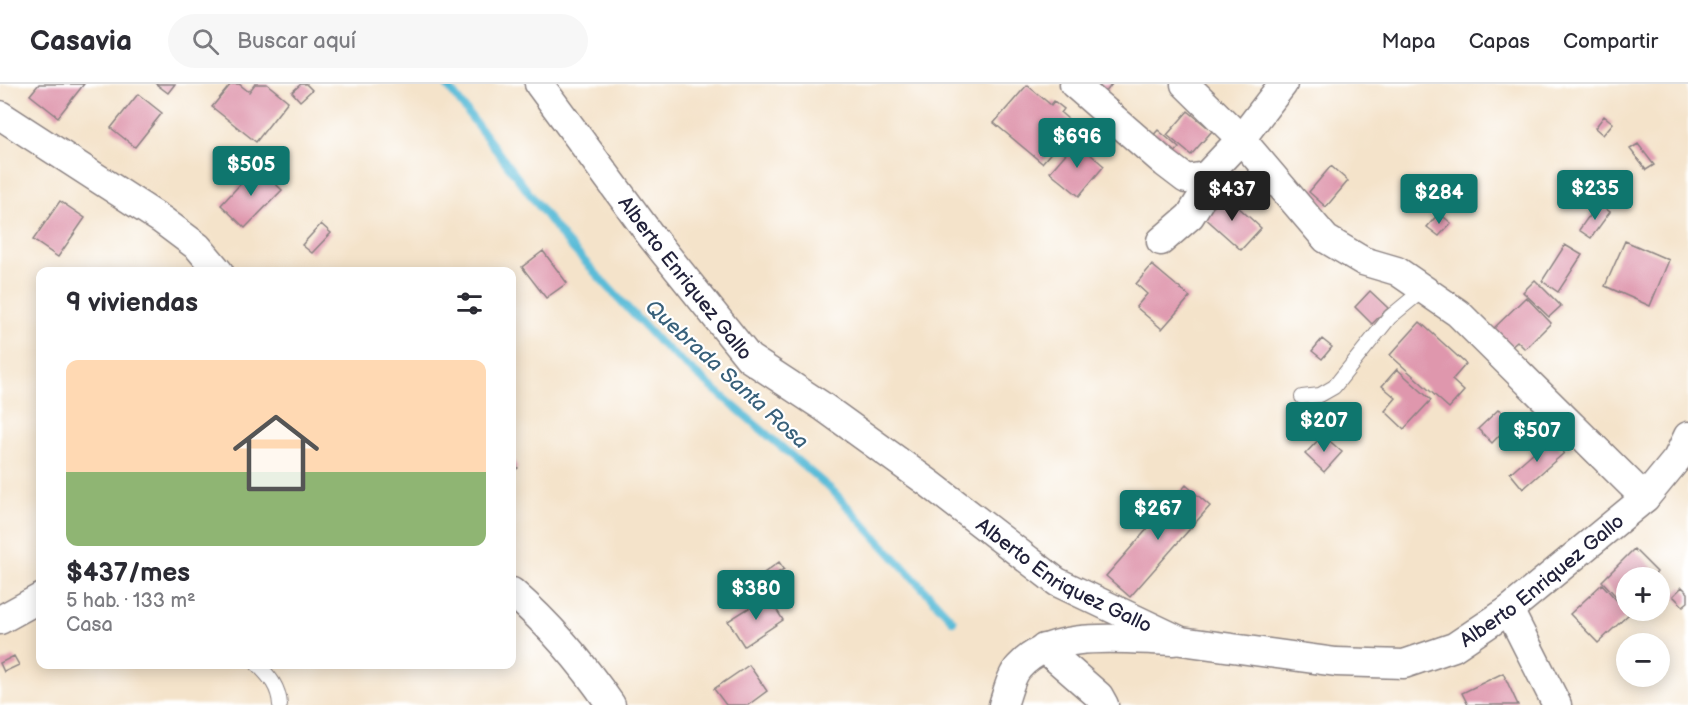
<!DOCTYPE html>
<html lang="es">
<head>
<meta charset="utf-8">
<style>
	:root { --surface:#fff; --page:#f7f7f7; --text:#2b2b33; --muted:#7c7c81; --line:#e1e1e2; --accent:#0f766e }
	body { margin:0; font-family:"Balsamiq Sans",sans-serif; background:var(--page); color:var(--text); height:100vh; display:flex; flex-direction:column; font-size:22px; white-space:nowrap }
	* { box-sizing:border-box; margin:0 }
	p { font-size:20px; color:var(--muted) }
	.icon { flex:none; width:33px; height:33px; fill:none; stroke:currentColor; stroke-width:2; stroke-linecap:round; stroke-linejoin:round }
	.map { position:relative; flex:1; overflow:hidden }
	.panel { position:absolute; left:36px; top:183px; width:480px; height:402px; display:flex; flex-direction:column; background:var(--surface); border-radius:12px; box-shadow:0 3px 15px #0003 }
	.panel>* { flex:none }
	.fabs { position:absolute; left:1616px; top:483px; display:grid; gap:12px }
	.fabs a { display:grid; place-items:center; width:54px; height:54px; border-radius:50%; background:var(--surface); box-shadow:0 3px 15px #0003; font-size:30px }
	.price { position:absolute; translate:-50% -51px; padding:0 14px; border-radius:6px; background:var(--accent); color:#fff; font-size:20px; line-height:39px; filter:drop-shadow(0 2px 3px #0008) }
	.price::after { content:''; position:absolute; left:50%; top:36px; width:18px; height:14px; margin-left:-9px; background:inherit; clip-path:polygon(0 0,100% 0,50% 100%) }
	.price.active { background:#222; color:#fff }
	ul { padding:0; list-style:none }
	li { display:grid; align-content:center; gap:12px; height:318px; padding:0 30px }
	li+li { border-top:2px solid var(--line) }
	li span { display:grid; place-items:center; height:186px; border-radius:12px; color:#555 }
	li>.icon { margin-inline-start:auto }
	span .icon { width:108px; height:108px; fill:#fffc; stroke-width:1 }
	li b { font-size:26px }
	h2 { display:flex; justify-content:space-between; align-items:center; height:72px; padding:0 30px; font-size:26px }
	header { display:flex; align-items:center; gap:36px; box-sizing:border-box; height:84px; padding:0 30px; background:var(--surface); border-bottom:2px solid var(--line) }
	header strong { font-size:28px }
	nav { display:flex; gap:33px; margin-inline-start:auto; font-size:21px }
	.search { width:420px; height:54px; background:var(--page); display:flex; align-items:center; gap:15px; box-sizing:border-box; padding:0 21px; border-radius:33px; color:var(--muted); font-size:22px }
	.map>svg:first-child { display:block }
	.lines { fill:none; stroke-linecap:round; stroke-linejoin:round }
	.stream { stroke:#5abcd8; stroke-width:8 }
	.building { fill:#df97ad }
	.service-casing { stroke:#8b8282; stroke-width:16 }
	.minor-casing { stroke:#8b8282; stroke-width:31 }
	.service { stroke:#fff; stroke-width:14 }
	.minor { stroke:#fff; stroke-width:28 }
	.labels { text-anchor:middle; stroke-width:4.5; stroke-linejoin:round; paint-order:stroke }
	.street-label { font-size:20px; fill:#22223b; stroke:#fff }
	.water-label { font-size:21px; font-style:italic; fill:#38607a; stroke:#fff }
</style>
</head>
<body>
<header>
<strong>Casavia</strong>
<div class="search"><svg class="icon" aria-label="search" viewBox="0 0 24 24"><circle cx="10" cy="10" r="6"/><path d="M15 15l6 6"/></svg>Buscar aquí</div>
<nav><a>Mapa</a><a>Capas</a><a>Compartir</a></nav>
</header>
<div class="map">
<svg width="1688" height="621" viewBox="0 0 1688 621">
	<rect width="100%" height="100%" fill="#fff"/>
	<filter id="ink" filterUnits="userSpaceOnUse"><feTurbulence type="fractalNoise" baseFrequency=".0167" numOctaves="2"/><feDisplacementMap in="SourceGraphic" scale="12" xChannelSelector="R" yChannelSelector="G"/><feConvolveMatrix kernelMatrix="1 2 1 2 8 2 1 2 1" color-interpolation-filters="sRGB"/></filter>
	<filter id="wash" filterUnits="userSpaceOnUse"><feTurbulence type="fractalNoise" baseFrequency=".008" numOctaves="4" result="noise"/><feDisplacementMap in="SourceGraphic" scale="24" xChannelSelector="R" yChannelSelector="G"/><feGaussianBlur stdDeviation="1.35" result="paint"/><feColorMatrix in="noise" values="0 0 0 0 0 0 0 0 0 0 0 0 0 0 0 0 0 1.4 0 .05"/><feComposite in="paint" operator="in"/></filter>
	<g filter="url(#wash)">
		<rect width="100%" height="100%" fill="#f4e3ca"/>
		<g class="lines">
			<!-- stream -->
			<path class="stream" d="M 446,0 L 564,155 L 659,258 L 834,408 L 953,537"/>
		</g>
		<g id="blocks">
			<!-- building -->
			<path class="building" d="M 39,0 L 84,0 L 58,33 L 30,11 Z
				M 156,0 L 175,0 L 168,9 Z
				M 231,0 L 239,0 L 249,8 L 255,0 L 267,0 L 288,17 L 256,58 L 212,23 Z
				M 301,0 L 306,0 L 312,6 L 300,17 L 292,8 Z
				M 1097,0 L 1112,0 L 1106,8 Z
				M 1027,1 L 1051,21 L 1054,17 L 1064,25 L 1061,29 L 1075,41 L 1042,79 L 994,39 Z
				M 138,10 L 162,29 L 135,63 L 111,44 Z
				M 1188,27 L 1212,47 L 1191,71 L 1167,51 Z
				M 1604,32 L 1613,39 L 1603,51 L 1595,44 Z
				M 1158,46 L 1179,64 L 1171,73 L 1150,55 Z
				M 1076,58 L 1104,82 L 1079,112 L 1050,88 Z
				M 1638,60 L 1654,81 L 1646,86 L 1630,65 Z
				M 257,82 L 282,106 L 245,144 L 221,121 Z
				M 1331,82 L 1348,97 L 1326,123 L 1309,108 Z
				M 1223,109 L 1261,144 L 1241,166 L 1203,132 Z
				M 60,117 L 85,134 L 58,173 L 33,156 Z
				M 1598,119 L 1610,128 L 1591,154 L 1579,146 Z
				M 1439,129 L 1451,139 L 1439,152 L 1427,143 Z
				M 321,140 L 331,149 L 312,169 L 302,161 Z
				M 1625,157 L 1669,176 L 1650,222 L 1605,202 Z
				M 1565,161 L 1582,171 L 1558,208 L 1542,197 Z
				M 543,167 L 567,199 L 546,214 L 522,183 Z
				M 1152,181 L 1190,213 L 1162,245 L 1136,223 L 1147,210 L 1136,200 Z
				M 1535,196 L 1561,222 L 1549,233 L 1523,208 Z
				M 1370,207 L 1388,224 L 1372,240 L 1355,223 Z
				M 1526,213 L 1551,239 L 1525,265 L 1517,257 L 1509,264 L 1492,246 Z
				M 1420,238 L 1466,280 L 1452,296 L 1464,307 L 1449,324 L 1390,271 Z
				M 1322,255 L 1332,263 L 1322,275 L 1312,267 Z
				M 1397,285 L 1431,316 L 1404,345 L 1385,327 L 1396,314 L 1382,302 Z
				M 1499,325 L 1512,338 L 1492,359 L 1478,345 Z
				M 1323,351 L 1342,368 L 1324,388 L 1305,370 Z
				M 1550,354 L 1564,369 L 1523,405 L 1510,389 Z
				M 512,373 L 518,384 L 512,388 Z
				M 1186,401 L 1210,422 L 1130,513 L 1106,492 Z
				M 1634,465 L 1657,488 L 1652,494 L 1626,494 L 1626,519 L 1624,521 L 1602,497 Z
				M 779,478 L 784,485 L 768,495 L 764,489 Z
				M 1602,500 L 1629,530 L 1598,559 L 1570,530 Z
				M 1682,503 L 1688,509 L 1688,518 L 1683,522 L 1673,512 Z
				M 768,512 L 783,536 L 744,562 L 728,537 Z
				M 14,572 L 19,581 L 4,588 L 0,579 Z
				M 749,581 L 767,607 L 748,621 L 726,621 L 714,605 Z
				M 1503,589 L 1518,621 L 1468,621 L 1462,609 Z"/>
		</g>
	</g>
	<g filter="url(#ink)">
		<use href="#blocks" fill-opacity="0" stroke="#8b8282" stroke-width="1.5"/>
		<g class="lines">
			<defs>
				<path id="service" d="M 1302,313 L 1320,311 L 1334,303 L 1390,233 L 1424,205
					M 257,580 C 270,593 279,603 280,621"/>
				<g id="minor">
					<path id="s1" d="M 539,0 L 651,152 L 749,274 L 822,322 L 930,400 L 1057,498 L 1181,557 L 1336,578 L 1404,580 L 1454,563 L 1509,526 L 1645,414 L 1677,375 L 1688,352"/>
					<path d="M 1074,0 L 1165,79 L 1186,95 L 1206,92"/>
					<path d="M 1185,0 L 1241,55 L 1326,155 L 1363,177 L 1397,187 L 1458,229 L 1645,414"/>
					<path d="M 0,31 L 162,136 L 198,163 L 219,188"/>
					<path d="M 1161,157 L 1190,132 L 1203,111 L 1206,92 L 1241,55 L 1283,0"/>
					<path d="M 512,508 C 550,541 583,580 611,621"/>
					<path d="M 1509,526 L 1557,621"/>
					<path d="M 0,536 L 40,514"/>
					<path d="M 1044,564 L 1099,612 L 1104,621"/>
					<path d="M 1003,621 C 1007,610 1011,591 1019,583 C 1053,544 1126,556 1173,557"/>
				</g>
			</defs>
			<!-- service casing -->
			<use href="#service" class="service-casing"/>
			<!-- minor casing -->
			<use href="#minor" class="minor-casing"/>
			<!-- service -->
			<use href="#service" class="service"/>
			<!-- minor -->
			<use href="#minor" class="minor"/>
		</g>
	</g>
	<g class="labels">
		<!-- street labels -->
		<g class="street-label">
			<text dy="7" stroke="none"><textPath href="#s1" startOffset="243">Alberto Enriquez Gallo</textPath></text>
			<text dy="7" stroke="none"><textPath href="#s1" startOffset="729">Alberto Enriquez Gallo</textPath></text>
			<text dy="7" stroke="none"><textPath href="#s1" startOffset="1251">Alberto Enriquez Gallo</textPath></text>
		</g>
		<!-- water labels -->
		<g class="water-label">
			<text transform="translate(727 290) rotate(42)" y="7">Quebrada Santa Rosa</text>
		</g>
	</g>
</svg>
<div class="fabs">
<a>+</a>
<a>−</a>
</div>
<b class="price" style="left:1077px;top:85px">$696</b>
<b class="price" style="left:251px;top:113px">$505</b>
<b class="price" style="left:1595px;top:137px">$235</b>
<b class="price active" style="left:1232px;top:138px">$437</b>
<b class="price" style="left:1439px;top:141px">$284</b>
<b class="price" style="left:1324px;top:369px">$207</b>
<b class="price" style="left:1537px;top:379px">$507</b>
<b class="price" style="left:1158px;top:457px">$267</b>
<b class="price" style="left:756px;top:537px">$380</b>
<section class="panel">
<h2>9 viviendas<svg class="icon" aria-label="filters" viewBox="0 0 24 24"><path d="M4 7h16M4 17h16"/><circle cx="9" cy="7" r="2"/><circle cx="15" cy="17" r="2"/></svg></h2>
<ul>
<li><span style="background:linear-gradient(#ffd9b3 60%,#8fb573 0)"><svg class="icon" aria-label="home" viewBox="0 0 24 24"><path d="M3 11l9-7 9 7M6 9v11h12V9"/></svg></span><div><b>$437/mes</b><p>5 hab. · 133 m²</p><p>Casa</p></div></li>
</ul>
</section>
</div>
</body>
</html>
